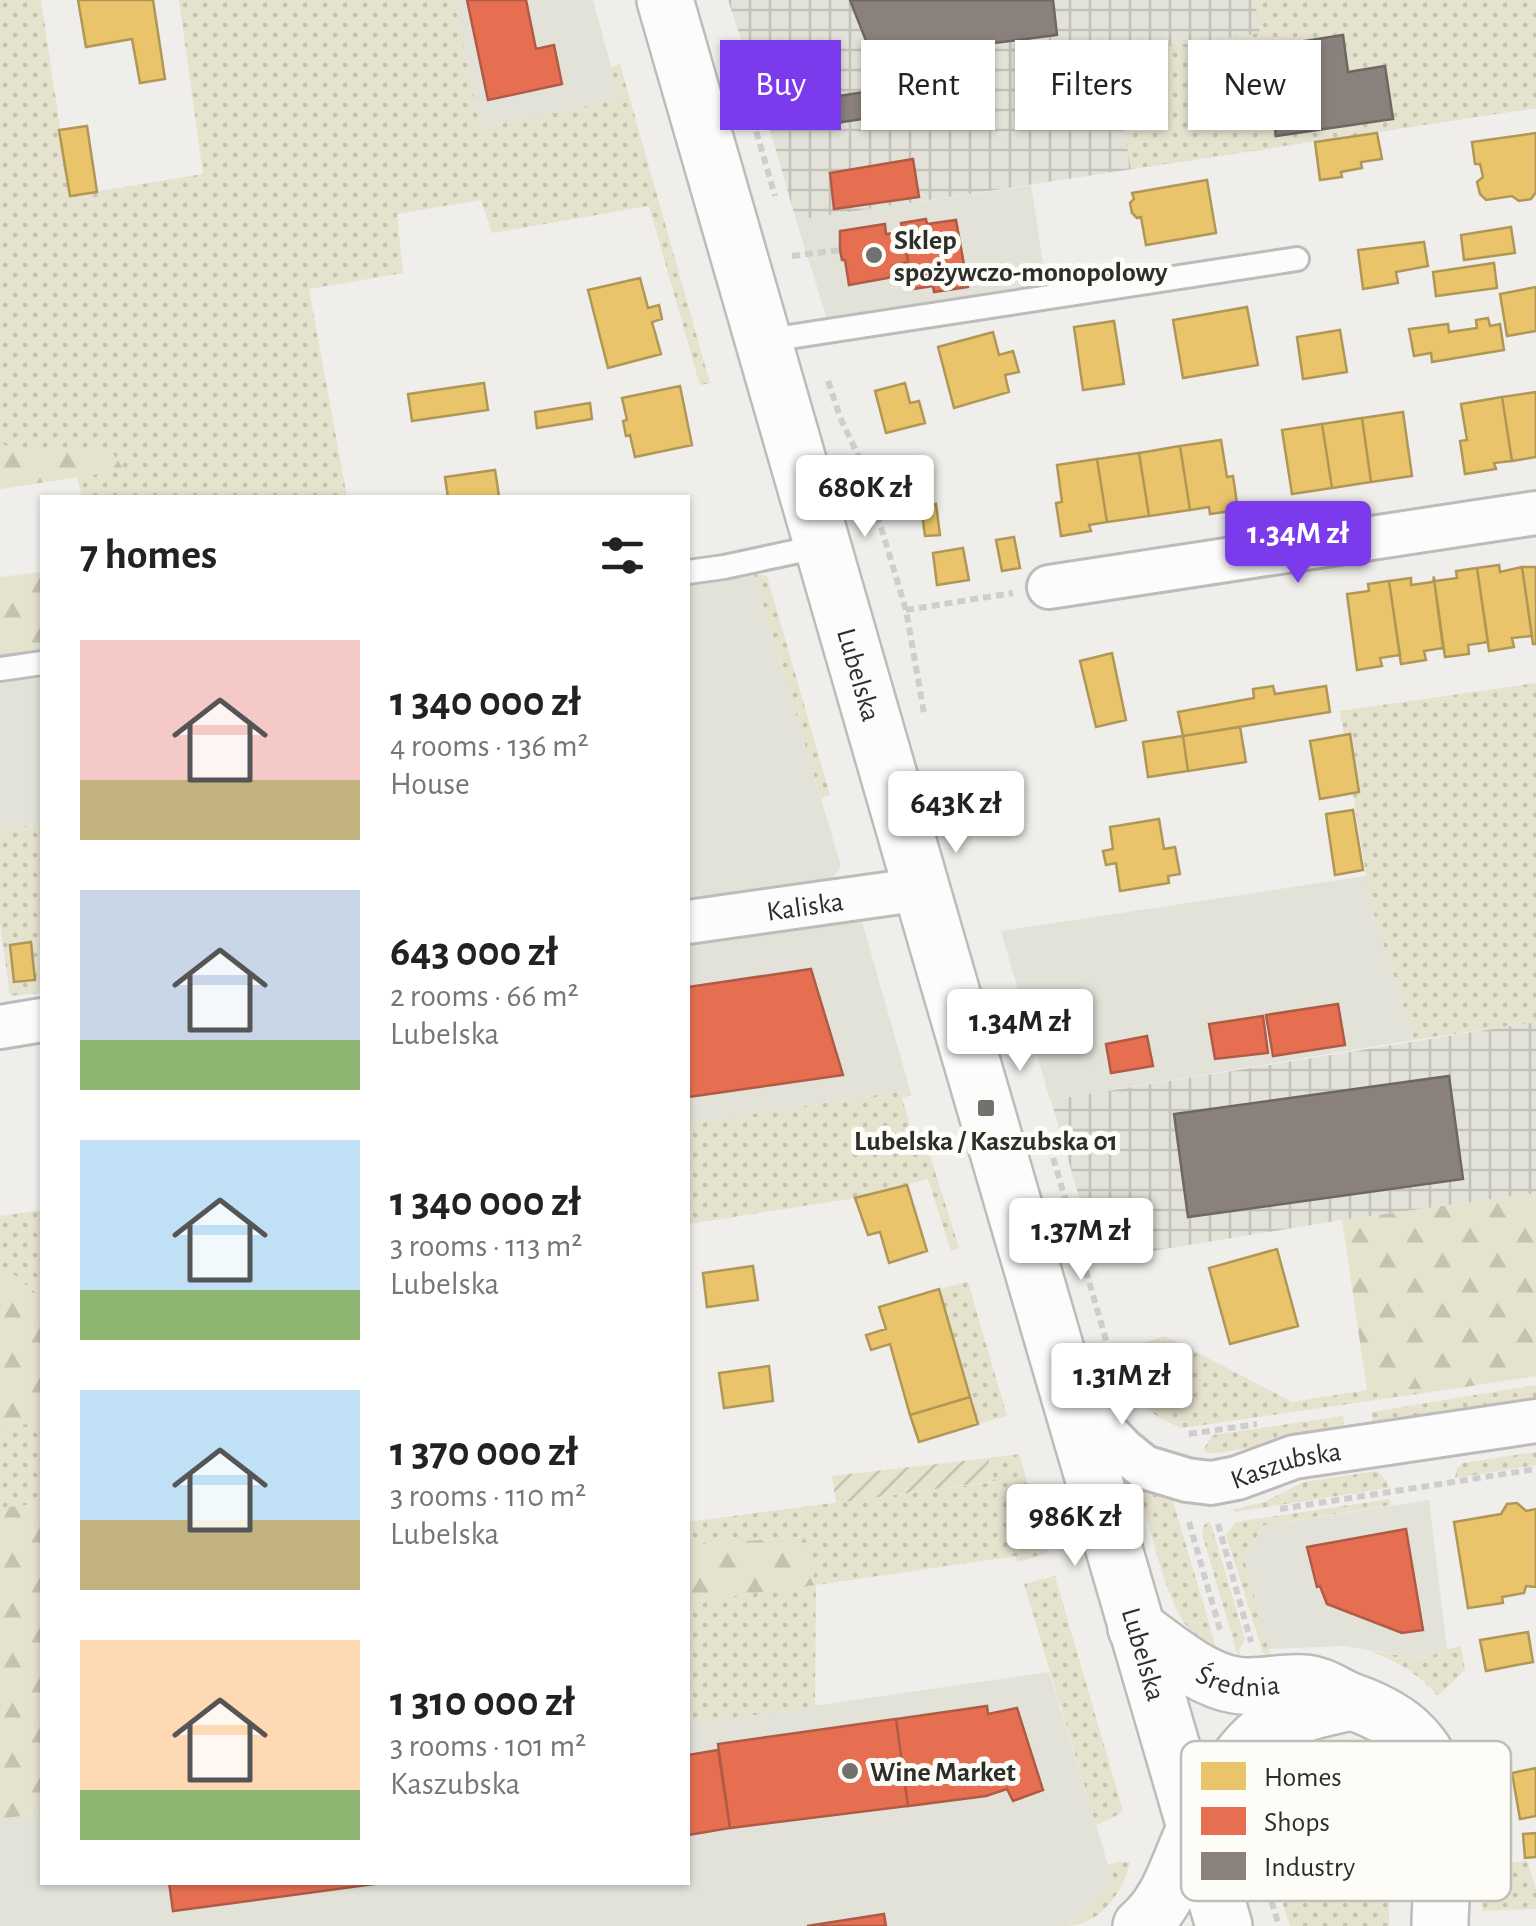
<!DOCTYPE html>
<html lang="en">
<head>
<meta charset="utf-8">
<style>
	:root { --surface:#fff; --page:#f2f2f2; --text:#222; --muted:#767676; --accent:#7c3aed }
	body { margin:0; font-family:"Alegreya Sans",sans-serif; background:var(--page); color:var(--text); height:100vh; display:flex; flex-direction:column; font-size:38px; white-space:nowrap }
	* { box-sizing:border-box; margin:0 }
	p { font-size:32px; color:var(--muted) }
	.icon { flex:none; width:55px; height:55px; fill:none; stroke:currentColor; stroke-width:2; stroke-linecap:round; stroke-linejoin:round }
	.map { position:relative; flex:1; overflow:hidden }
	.sheet { position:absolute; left:40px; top:495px; width:650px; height:1390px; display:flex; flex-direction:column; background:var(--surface); border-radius:0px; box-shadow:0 2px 8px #0004 }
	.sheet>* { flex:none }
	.guide { position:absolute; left:720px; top:40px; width:665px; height:90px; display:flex; gap:20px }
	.price { position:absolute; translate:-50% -85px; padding:0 22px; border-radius:10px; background:#fff; color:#222; font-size:32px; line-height:65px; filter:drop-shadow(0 2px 5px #0008) }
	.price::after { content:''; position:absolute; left:50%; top:60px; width:30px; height:22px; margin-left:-15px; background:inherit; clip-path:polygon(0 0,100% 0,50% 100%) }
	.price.active { background:var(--accent); color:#fff }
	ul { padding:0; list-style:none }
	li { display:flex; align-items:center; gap:30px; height:250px; padding:0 40px }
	li span { display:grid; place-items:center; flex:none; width:280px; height:200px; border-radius:0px; color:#555 }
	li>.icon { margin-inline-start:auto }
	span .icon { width:120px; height:120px; fill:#fffc; stroke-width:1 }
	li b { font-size:42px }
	h2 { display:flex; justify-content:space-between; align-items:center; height:120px; padding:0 40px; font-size:42px }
	.tag { padding:0 35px; border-radius:0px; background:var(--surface); box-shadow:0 2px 8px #0004; font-size:35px; line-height:90px }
	.tag.active { background:var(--accent); color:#fff }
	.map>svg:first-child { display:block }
	.built { fill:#e3e2d9 }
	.industrial { fill:url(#industrial-grid) }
	.grass { fill:url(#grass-dots) }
	.forest { fill:url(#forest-firs) }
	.garden { fill:url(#garden-furrows) }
	.homes { fill:#e9c46a; stroke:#b19757; stroke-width:2.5 }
	.shops { fill:#e76f51; stroke:#af5b46; stroke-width:2.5 }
	.industry { fill:#8a817c; stroke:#6e6864; stroke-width:2.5 }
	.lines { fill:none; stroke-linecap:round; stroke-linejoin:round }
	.lane-casing { stroke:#bdbcba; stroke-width:28 }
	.street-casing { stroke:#bdbcba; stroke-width:48 }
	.secondary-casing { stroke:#bdbcba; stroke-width:60 }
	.path { stroke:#cecece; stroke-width:6; stroke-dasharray:8 5; stroke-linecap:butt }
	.lane { stroke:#fdfcfc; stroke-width:22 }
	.street { stroke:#fdfcfc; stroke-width:42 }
	.secondary { stroke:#fdfcfc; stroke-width:55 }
	.poi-dot { fill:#71716e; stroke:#fdfcf6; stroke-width:4 }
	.labels { text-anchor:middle; stroke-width:10; stroke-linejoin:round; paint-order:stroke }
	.poi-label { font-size:28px; font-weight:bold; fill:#2d2d2b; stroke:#fdfcf6; text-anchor:start }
	.street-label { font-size:28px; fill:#2d2d2b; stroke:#fdfcf6 }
	.key { fill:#fdfcf6; stroke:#bfbeb9; stroke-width:2.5 }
	.key-label { font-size:28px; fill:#2d2d2b }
</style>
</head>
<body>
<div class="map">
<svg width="1536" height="1926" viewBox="0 0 1536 1926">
	<defs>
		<pattern id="industrial-grid" width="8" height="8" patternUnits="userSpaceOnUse" patternTransform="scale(2.5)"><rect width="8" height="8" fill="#e3e2d9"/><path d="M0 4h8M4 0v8" fill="none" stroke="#c3c2ba"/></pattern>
		<pattern id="grass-dots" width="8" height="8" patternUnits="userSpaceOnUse" patternTransform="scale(2.5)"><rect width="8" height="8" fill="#e5e2ce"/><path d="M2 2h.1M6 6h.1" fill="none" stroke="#c5c2b1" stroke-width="1.8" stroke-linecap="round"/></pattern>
		<pattern id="forest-firs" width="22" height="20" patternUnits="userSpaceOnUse" patternTransform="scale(2.5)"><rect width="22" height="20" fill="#e5e2ce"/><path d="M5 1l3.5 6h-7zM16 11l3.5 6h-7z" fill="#c5c2b1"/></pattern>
		<pattern id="garden-furrows" width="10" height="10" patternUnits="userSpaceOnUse" patternTransform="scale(2.5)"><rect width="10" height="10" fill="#e5e2ce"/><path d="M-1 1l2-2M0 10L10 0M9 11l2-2" fill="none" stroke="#c5c2b1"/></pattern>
	</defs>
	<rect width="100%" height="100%" fill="#efeeea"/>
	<!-- built -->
	<path class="built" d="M 454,0 L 593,0 L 620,99 L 481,128 Z
		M 1031,185 L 1046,283 L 827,319 L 796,220 Z
		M 754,574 L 841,866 L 832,879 L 688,902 L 688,584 Z
		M 42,675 L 42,824 L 0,830 L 0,681 Z
		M 1366,876 L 1370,902 L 1414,1040 L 1050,1100 L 1001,931 Z
		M 861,918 L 910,1090 L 688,1124 L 688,943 Z
		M 1429,1500 L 1447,1649 L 1425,1659 L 1344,1646 L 1267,1649 L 1244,1558 L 1265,1525 Z
		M 1049,1672 L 1114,1884 L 1067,1926 L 0,1926 L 0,1819 L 42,1813 L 42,1882 L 688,1882 L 688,1724 Z"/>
	<!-- industrial -->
	<path class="industrial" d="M 728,0 L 1255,0 L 1261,32 L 1536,0 L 1536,108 L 796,220 L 762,102 Z
		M 1536,1022 L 1536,1193 L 1342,1220 L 1097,1260 L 1051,1100 Z"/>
	<!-- grass -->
	<path class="grass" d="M 0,0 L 41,0 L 70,196 L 203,174 L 179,0 L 454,0 L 481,128 L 620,99 L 611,67 L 620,64 L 710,383 L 700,385 L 649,206 L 492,233 L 481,200 L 397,214 L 403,273 L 309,289 L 347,497 L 82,497 L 77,477 L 0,489 Z
		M 1255,0 L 1536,0 L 1536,108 L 1131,169 L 1110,55 L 1260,33 Z
		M 754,574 L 767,576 L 830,795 L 821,798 Z
		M 1536,683 L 1536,1022 L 1414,1040 L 1370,902 L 1340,711 Z
		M 42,824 L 42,993 L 10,996 L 0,923 L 0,830 Z
		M 910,1090 L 912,1095 L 902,1098 L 912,1132 L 922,1130 L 959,1248 L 951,1251 L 928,1179 L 855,1198 L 688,1224 L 688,1124 Z
		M 42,1210 L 42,1503 L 0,1508 L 0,1216 Z
		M 968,1282 L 1007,1416 L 978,1424 L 939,1289 Z
		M 1165,1336 L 1292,1402 L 1367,1390 L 1459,1388 L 1182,1428 C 1139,1413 1132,1391 1120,1350 Z
		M 1536,1385 L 1536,1404 L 1379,1427 L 1373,1423 L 1371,1412 Z
		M 1343,1416 L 1344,1423 L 1338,1434 L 1218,1453 L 1206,1453 L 1204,1448 L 1213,1435 Z
		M 1536,1452 L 1536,1465 L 1455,1478 L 1457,1468 L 1463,1463 Z
		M 1019,1454 L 1048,1553 L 1017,1562 L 1016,1556 L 816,1585 L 815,1707 L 688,1724 L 688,1602 L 814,1585 L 803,1537 L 688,1545 L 688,1522 L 995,1482 L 988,1458 Z
		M 1377,1471 L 1387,1481 L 1388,1488 L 1235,1512 L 1232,1510 L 1264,1502 L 1304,1482 Z
		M 1137,1482 L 1170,1491 L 1218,1654 C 1208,1647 1197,1639 1189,1629 C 1164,1599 1149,1521 1137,1482 Z
		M 1390,1499 L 1391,1505 L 1264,1525 L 1244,1558 L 1270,1655 L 1263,1653 L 1226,1535 L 1236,1522 Z
		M 1210,1521 L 1245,1639 L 1239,1650 L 1243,1664 L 1240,1663 L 1202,1534 L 1204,1525 Z
		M 1055,1576 L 1123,1811 L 1114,1817 L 1096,1825 L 1024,1584 Z
		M 1461,1646 L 1465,1670 L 1438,1696 C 1417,1672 1399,1663 1370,1651 L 1424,1659 L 1447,1649 Z
		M 1328,1758 C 1418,1769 1387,1864 1389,1926 L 1290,1926 C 1272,1866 1228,1768 1328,1758 Z
		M 1488,1769 L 1492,1864 L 1527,1861 L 1536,1889 L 1536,1909 L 1482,1911 L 1485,1809 L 1480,1771 Z
		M 1119,1862 L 1130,1862 C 1124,1891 1099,1926 1067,1926 L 1114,1884 L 1108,1865 Z"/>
	<!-- forest -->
	<path class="forest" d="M 0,442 L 12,449 L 72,448 L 112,452 L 124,470 L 0,489 Z
		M 42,572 L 42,650 L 0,656 L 0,577 Z
		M 1536,1193 L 1536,1376 L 1459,1388 L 1367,1390 L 1342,1220 Z
		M 0,1267 L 7,1269 L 42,1298 L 42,1422 L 0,1428 Z
		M 42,1503 L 42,1813 L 0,1819 L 0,1508 Z
		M 804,1537 L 811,1551 L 815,1585 L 688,1602 L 688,1545 Z"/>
	<!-- garden -->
	<path class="garden" d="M 988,1458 L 995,1481 L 836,1503 L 832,1476 Z"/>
	<!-- homes -->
	<path class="homes" d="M 78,0 L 153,0 L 165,79 L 140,83 L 132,39 L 86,47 Z
		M 87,126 L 97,192 L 70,196 L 59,130 Z
		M 1377,133 L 1382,159 L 1361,162 L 1362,168 L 1341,172 L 1342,177 L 1320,180 L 1315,142 Z
		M 1536,133 L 1536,192 L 1531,199 L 1519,201 L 1512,196 L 1486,200 L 1480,194 L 1477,182 L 1483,177 L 1480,164 L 1475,164 L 1472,142 Z
		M 1207,180 L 1216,233 L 1146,245 L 1141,217 L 1137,218 L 1132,213 L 1130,203 L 1134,199 L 1132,193 Z
		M 1511,227 L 1515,253 L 1464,260 L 1461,235 Z
		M 1424,242 L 1428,266 L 1396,272 L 1398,283 L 1363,289 L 1358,250 Z
		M 1494,263 L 1497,288 L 1436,296 L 1433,272 Z
		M 640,278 L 648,308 L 659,305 L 662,319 L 652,322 L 661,354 L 608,368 L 588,290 Z
		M 1536,287 L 1536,331 L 1507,336 L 1500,294 Z
		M 1247,307 L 1258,365 L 1183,378 L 1173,320 Z
		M 1488,318 L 1490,326 L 1500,324 L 1504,350 L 1432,362 L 1431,353 L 1414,356 L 1409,329 L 1448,324 L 1449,332 L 1477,328 L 1476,320 Z
		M 1114,321 L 1124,384 L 1083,390 L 1074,327 Z
		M 1340,330 L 1347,372 L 1303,379 L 1297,337 Z
		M 993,332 L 999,355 L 1013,351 L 1019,372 L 1005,375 L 1009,392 L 954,408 L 938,347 Z
		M 484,383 L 488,410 L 412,421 L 408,394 Z
		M 905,383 L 910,403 L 919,401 L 925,423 L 886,433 L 875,391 Z
		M 680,386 L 692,445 L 635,457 L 630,435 L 626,436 L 623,421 L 627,420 L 622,398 Z
		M 1536,392 L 1536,457 L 1512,461 L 1502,397 Z
		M 1502,397 L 1512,461 L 1494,463 L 1496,469 L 1465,474 L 1460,441 L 1467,440 L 1461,404 Z
		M 590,403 L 592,419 L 537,428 L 535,412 Z
		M 1403,412 L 1412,476 L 1371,482 L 1362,418 Z
		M 1362,418 L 1371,482 L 1332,488 L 1322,424 Z
		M 1322,424 L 1332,488 L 1292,494 L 1282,430 Z
		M 1221,440 L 1227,477 L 1233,476 L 1238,510 L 1210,514 L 1209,507 L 1190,510 L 1180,446 Z
		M 1180,446 L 1190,510 L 1149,516 L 1139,453 Z
		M 1139,453 L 1149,516 L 1107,522 L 1097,459 Z
		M 1097,459 L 1107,522 L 1089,525 L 1091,531 L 1061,536 L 1056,503 L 1062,502 L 1057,465 Z
		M 495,470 L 499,496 L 448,498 L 445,477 Z
		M 936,504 L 940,535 L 925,536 L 921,506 Z
		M 1014,537 L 1020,568 L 1002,571 L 996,540 Z
		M 963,548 L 969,580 L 937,585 L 933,553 Z
		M 1499,565 L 1500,572 L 1522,567 L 1532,636 L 1512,638 L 1514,647 L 1489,651 L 1477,568 Z
		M 1522,567 L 1536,567 L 1536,644 L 1533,644 Z
		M 1477,568 L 1488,642 L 1468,645 L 1469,654 L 1445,657 L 1434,579 L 1436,581 L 1457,578 L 1456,571 Z
		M 1411,578 L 1411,585 L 1432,582 L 1434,579 L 1443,648 L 1424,651 L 1426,660 L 1401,664 L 1389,581 Z
		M 1389,581 L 1400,655 L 1380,658 L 1382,666 L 1357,670 L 1347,594 L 1369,591 L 1368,584 Z
		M 1112,653 L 1126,720 L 1096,727 L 1080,661 Z
		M 1273,686 L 1275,694 L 1326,686 L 1330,712 L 1183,736 L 1178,712 L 1254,698 L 1253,689 Z
		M 1240,727 L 1246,762 L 1188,771 L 1183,736 Z
		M 1350,734 L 1359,792 L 1320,799 L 1310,741 Z
		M 1183,736 L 1188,771 L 1148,777 L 1143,742 Z
		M 1353,810 L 1363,870 L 1335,875 L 1326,814 Z
		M 1159,819 L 1164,849 L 1175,847 L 1180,874 L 1168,876 L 1169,883 L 1120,891 L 1116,863 L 1106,865 L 1103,851 L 1113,849 L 1110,827 Z
		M 31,942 L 35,980 L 14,982 L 10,945 Z
		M 907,1185 L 927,1251 L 889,1263 L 880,1232 L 868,1235 L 855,1198 Z
		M 1277,1249 L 1298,1326 L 1230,1344 L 1209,1268 Z
		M 753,1266 L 758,1300 L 707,1307 L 703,1273 Z
		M 939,1289 L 970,1397 L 910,1415 L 890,1344 L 871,1350 L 866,1335 L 886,1329 L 879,1307 Z
		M 769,1366 L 773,1401 L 724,1408 L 719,1373 Z
		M 970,1397 L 978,1424 L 919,1442 L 910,1415 Z
		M 1517,1503 L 1526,1511 L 1536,1509 L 1536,1587 L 1526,1586 L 1524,1593 L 1502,1597 L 1503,1603 L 1468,1608 L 1454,1522 L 1501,1514 L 1507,1504 Z
		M 1528,1632 L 1533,1662 L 1486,1671 L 1480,1640 Z
		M 1536,1768 L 1536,1816 L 1520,1819 L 1512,1773 Z
		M 1536,1833 L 1536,1857 L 1525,1858 L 1523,1834 Z"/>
	<!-- shops -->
	<path class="shops" d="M 467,0 L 526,0 L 536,49 L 554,45 L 562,84 L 488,100 Z
		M 913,159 L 919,197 L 834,209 L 830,173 Z
		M 926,219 L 927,224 L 956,220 L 968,287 L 934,292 L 933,286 L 913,289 L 901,223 Z
		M 885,224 L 886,234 L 904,232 L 908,262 L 892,266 L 893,277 L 849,285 L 845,260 L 842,260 L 840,250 L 840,231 Z
		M 811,969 L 843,1075 L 688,1097 L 688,987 Z
		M 1338,1004 L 1345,1045 L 1273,1056 L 1266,1015 Z
		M 1263,1016 L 1268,1053 L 1215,1059 L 1209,1024 Z
		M 1147,1036 L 1153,1066 L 1111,1073 L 1106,1044 Z
		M 1406,1529 L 1423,1630 L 1402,1633 L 1327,1604 L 1320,1586 L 1317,1587 L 1307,1547 Z
		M 987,1706 L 988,1714 L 1017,1708 L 1043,1790 L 1013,1801 L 1007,1789 L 986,1796 L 908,1806 L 896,1719 Z
		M 896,1719 L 908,1806 L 730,1828 L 718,1744 Z
		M 718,1750 L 730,1828 L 688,1835 L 688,1755 Z
		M 169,1882 L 375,1882 L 375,1884 L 173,1911 Z
		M 884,1914 L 886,1926 L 807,1926 Z"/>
	<!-- industry -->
	<path class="industry" d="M 850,0 L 1053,0 L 1057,35 L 946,49 L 947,56 L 876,66 Z
		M 1343,35 L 1348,72 L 1385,66 L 1393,119 L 1276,136 L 1268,83 L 1297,79 L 1292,43 Z
		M 976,75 L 980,101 L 816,126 L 812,100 Z
		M 1449,1076 L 1463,1179 L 1188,1217 L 1174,1114 Z"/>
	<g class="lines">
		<defs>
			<path id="lane" d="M 763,341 L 1297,259
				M 688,572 L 724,567 L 822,546
				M 0,669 L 42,663"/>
			<g id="street">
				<path d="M 1049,587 L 1536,513"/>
				<path id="s1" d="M 688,922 L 922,889"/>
				<path d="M 0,1027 L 42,1020"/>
				<path id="s2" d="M 1070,1395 L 1123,1450 L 1144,1467 L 1187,1480 L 1211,1483 L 1237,1478 L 1294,1457 L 1536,1421"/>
			</g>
			<g id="secondary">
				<path id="s3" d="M 665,0 L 941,956 L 1224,1926"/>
				<path id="s4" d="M 1136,1628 C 1166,1648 1199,1679 1235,1685 C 1258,1689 1281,1681 1303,1683 C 1323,1684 1336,1696 1353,1702 C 1401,1719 1431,1744 1442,1796 C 1450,1836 1440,1885 1440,1926"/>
				<path d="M 1141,1926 C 1166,1905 1175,1875 1187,1847 C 1200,1815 1237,1752 1265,1732 C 1290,1715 1322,1708 1352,1702"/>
			</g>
		</defs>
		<!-- lane casing -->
		<use href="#lane" class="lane-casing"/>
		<!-- street casing -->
		<use href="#street" class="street-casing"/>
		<!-- secondary casing -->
		<use href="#secondary" class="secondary-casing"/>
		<!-- path -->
		<path class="path" d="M 731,44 L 775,196
			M 792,256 L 840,250
			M 828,381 L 840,417 L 862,464 L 906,610 L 924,713
			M 906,610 L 1013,593
			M 1046,1133 L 1115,1371
			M 1189,1434 L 1257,1424
			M 1280,1509 L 1536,1469
			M 1189,1522 L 1220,1630
			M 1218,1524 L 1251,1642
			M 1251,1826 L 1254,1843 L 1279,1926"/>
		<!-- lane -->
		<use href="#lane" class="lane"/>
		<!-- street -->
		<use href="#street" class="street"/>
		<!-- secondary -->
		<use href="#secondary" class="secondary"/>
	</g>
	<!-- markers -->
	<g class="poi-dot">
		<circle cx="874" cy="255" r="10"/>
		<rect x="976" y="1098" width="20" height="20" rx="5"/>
		<circle cx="850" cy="1771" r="10"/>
	</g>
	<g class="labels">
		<!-- poi labels -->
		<g class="poi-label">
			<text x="894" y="249">Sklep<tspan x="894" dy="32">spożywczo-monopolowy</tspan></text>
			<text x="986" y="1150" text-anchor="middle">Lubelska / Kaszubska 01</text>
			<text x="870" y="1781">Wine Market</text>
		</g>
		<!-- street labels -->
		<g class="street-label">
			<text dy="10" stroke="none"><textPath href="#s3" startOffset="702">Lubelska</textPath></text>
			<text dy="10" stroke="none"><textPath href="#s1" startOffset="118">Kaliska</textPath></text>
			<text dy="10" stroke="none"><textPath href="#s2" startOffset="250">Kaszubska</textPath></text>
			<text dy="10" stroke="none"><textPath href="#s3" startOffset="1722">Lubelska</textPath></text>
			<text dy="10" stroke="none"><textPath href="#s4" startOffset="118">Średnia</textPath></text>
		</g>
	</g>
	<!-- legend -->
	<rect x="1181" y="1741" width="330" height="160" rx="15" class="key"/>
	<rect x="1201" y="1762" width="45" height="28" fill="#e9c46a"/>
	<rect x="1201" y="1807" width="45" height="28" fill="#e76f51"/>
	<rect x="1201" y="1852" width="45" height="28" fill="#8a817c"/>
	<g class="key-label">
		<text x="1264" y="1786">Homes</text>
		<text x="1264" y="1831">Shops</text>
		<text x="1264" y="1876">Industry</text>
	</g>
</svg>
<b class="price" style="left:865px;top:540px">680K zł</b>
<b class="price active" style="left:1298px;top:586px">1.34M zł</b>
<b class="price" style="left:956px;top:856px">643K zł</b>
<b class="price" style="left:1020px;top:1074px">1.34M zł</b>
<b class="price" style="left:1081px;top:1283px">1.37M zł</b>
<b class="price" style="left:1122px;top:1428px">1.31M zł</b>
<b class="price" style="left:1075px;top:1569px">986K zł</b>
<div class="guide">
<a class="tag active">Buy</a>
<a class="tag">Rent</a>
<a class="tag">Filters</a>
<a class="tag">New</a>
</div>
<section class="sheet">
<h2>7 homes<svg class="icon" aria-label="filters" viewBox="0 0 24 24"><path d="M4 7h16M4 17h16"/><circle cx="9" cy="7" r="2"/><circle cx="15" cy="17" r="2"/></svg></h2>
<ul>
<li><span style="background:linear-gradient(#f6c9c9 70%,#c2b280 0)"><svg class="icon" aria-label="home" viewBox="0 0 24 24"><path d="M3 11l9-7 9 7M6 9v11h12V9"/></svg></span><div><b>1 340 000 zł</b><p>4 rooms · 136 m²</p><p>House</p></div></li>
<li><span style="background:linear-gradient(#c9d6e8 75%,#8fb573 0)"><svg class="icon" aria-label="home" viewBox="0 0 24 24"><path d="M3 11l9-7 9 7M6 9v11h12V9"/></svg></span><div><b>643 000 zł</b><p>2 rooms · 66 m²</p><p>Lubelska</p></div></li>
<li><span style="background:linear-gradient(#bfe0f5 75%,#8fb573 0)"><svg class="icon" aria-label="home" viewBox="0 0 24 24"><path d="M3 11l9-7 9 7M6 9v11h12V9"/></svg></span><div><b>1 340 000 zł</b><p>3 rooms · 113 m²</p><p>Lubelska</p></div></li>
<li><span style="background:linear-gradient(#bfe0f5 65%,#c2b280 0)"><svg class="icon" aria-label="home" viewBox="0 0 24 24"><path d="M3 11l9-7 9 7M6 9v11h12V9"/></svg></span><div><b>1 370 000 zł</b><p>3 rooms · 110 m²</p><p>Lubelska</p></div></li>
<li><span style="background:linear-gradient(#ffd9b3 75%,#8fb573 0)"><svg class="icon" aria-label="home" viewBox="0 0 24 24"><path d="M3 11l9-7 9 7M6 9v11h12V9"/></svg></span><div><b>1 310 000 zł</b><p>3 rooms · 101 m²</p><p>Kaszubska</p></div></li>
</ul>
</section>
</div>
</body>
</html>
